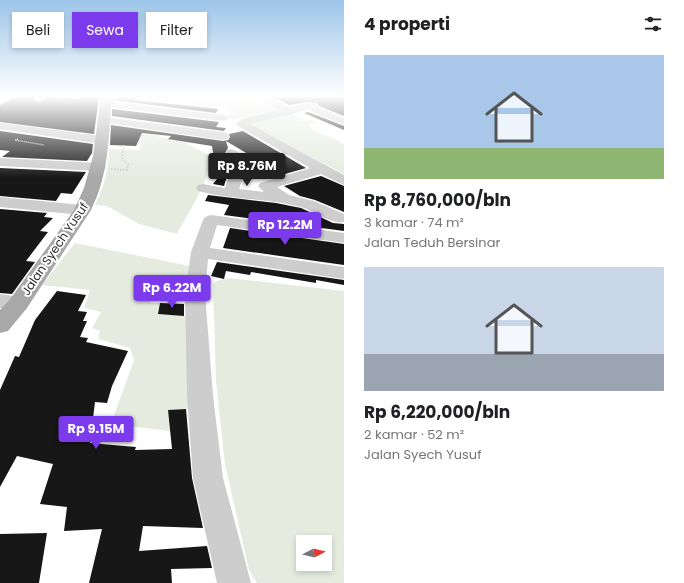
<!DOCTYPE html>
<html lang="id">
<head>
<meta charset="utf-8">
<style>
	:root { --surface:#fff; --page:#f6f6f6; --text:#202124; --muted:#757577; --accent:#7c3aed }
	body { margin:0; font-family:Poppins,sans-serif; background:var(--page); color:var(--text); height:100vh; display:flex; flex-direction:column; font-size:15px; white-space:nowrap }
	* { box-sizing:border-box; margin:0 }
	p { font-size:13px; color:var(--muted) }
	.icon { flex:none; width:22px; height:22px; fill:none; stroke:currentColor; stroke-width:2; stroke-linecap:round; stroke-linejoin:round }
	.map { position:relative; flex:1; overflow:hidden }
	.drawer { display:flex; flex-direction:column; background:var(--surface); width:340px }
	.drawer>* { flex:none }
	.guide { position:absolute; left:12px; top:12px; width:272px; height:36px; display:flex; gap:8px }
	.needle { width:26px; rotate:83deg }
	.controls { position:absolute; left:296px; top:535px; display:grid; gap:8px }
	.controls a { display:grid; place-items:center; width:36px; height:36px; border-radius:0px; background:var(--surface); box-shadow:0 2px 6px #0003; font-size:20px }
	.price { position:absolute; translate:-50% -34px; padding:0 9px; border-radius:4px; background:var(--accent); color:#fff; font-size:13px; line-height:26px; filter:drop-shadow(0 1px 2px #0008) }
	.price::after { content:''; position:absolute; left:50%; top:24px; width:12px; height:9px; margin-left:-6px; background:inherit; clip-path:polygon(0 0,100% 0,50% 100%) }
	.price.current { background:#222; color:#fff }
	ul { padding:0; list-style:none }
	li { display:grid; align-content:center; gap:8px; height:212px; padding:0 20px }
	li span { display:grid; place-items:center; height:124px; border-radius:0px; color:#555 }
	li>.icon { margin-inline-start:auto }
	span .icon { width:72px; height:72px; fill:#fffc; stroke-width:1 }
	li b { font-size:17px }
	h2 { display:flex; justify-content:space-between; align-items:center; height:48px; padding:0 20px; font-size:17px }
	.tag { padding:0 14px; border-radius:0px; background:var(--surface); box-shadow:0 2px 6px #0003; font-size:14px; line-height:36px }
	.tag.current { background:var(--accent); color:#fff }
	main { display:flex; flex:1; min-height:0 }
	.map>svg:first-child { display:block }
	.green { fill:#e5ecdf; fill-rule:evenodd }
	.building { fill:#171717 }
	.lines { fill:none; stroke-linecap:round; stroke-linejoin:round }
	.path-far1 { stroke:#cdcdcd; stroke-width:1.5; stroke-dasharray:1 1; stroke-linecap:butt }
	.path { stroke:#cdcdcd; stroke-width:2; stroke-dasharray:1.5 1.5; stroke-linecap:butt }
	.minor { fill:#cdcdcd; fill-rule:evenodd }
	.major { fill:#a8a8a8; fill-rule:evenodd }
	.labels { text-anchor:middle; stroke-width:4; stroke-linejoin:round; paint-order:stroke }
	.street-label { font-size:12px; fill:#303030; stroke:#fff }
</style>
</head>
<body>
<main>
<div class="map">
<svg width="344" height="583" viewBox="0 0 344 583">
	<rect width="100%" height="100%" fill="#fff"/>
	<!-- green -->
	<path class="green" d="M 141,96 L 254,96 L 279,110 L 234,120 L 225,117 L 230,114 L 229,108 L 194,105 L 193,103 L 187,101 L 179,103 L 138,99 Z
		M 288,113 L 294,114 L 300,121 L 311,120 L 317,123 L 309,124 C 311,134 326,135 332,138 C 336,140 340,142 344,144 L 344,174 L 247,123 Z
		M 147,134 L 185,142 L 208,155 C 214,176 187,214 177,234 L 139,224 L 107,206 L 95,205 C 104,187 109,169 109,149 L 139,150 L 142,145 L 137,144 L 141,135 Z
		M 75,243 L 190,266 L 190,291 L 152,292 L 151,303 L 160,303 L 159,314 L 188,316 L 192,409 L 168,410 L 170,431 L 111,424 L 134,360 L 130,348 L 98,339 L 100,331 L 92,328 L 101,312 L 84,308 L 90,290 L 42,285 Z
		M 229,278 L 344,291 L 344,583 L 257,583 L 249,570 L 225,465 L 216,381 L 213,284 L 216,281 ZM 303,542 L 325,542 L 325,564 L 303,564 Z"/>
	<!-- building -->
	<path class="building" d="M 16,96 L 34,96 L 35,101 L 40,102 L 49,96 L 78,99 L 83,96 L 99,97 L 94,134 L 0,122 L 0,105 Z
		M 119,96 L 138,96 L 134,100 L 218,109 L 216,113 L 112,100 L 112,98 L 117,99 Z
		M 272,96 L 344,96 L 344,116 L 319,106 L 317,103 L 307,102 L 289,105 Z
		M 112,109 L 219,122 L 216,127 L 226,128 L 224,131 L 112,116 Z
		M 308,112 L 344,126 L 344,130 L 304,113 Z
		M 111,125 L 223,141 L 228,140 L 230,137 L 229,134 L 243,131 L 306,168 L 271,178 L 263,173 L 275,170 L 226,141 L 228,148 L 225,153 L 228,173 L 224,186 L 213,184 L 217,179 L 212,146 L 168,139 L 171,136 L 142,133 L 136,146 L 110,145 Z
		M 0,131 L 93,144 L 92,153 L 87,161 L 2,157 L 10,151 L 0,150 Z
		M 0,168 L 86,172 L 72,194 L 61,193 L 56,201 L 0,196 Z
		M 321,176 L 344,186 L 344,212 L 315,200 L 300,196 L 284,186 Z
		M 208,195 L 276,203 L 301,208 L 333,223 L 344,224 L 344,231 L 224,215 L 229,205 L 205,201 Z
		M 0,209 L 47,213 L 44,217 L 53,218 L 40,231 L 48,232 L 26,261 L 35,262 L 12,294 L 0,293 Z
		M 230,228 L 344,244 L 344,265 L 223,248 Z
		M 217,262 L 344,280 L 344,285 L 316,280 L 316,283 L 251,272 L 250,275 L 226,271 L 224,279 L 211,276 Z
		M 57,291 L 86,295 L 78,311 L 87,312 L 83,321 L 87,321 L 80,337 L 88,338 L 86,342 L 128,351 L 112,386 L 107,403 L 95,402 L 90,443 L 136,447 L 135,450 L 172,449 L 168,410 L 186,409 L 192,478 L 203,528 L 143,526 L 139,551 L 207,546 L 212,568 L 171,569 L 172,583 L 89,583 L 102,529 L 64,531 L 67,507 L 40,504 L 53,464 L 17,456 L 0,487 L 0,390 L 15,356 L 19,357 L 35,320 Z
		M 160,303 L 184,304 L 184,316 L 158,314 Z
		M 47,533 L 39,583 L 0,583 L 0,534 Z"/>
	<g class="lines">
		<!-- path-far1 -->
		<path class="path-far1" d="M 0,100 L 8,96
			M 18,139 L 15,140 L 44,145
			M 123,152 L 124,145"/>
		<!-- path -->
		<path class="path" d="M 111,169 L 127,170 L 128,164 L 122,159 L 123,151"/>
		<!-- minor -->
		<path class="minor" d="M 36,96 L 48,96 L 40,101 L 36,100 L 35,98 Z
			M 259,96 L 269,96 L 289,107 L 307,103 L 317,104 L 318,107 L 344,118 L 344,125 L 308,110 L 250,124 L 344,175 L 344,185 L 321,174 L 277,187 L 289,195 L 314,201 L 344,214 L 344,222 C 330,225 314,210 301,207 C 268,198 232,200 198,191 L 196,188 L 198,185 L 203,184 L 225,188 L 230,173 L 226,153 L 227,150 L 232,149 L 262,165 L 264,168 L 262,171 L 257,172 L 242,164 L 244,173 L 239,189 L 264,192 L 258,186 L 260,183 L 310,168 L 238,126 L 236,124 L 242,119 L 278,110 L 261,100 Z
			M 106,101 L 224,115 L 230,118 L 224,121 L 102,106 L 101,104 L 102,102 Z
			M 104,117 L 223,132 L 227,133 L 229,136 L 227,139 L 223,140 L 100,122 L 98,120 L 100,118 Z
			M 0,123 L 102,136 L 106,137 L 108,140 L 106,143 L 102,144 L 0,129 Z
			M 0,158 L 99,163 L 104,164 L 106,167 L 104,170 L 99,171 L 0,166 Z
			M 0,197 L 82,205 L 88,207 L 90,210 L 88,213 L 82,215 L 0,207 Z
			M 211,215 L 344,233 L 344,243 L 217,225 L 210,248 L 344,267 L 344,279 L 208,259 L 205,294 L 213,396 L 223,478 L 251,583 L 217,583 L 193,478 L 187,396 L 185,294 L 191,252 L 203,220 L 205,217 Z
			M 0,294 L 26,298 L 29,303 L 26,308 L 19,310 L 0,308 Z"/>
		<!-- major -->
		<path class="major" d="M 101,96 L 111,96 L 111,103 C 109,140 108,176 91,210 L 27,308 L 8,331 L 0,333 L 0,310 L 11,298 L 74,210 L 84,188 L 93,156 Z"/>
	</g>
	<!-- sky -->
	<linearGradient id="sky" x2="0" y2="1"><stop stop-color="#9dc5e9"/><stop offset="0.54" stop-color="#fff"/><stop offset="1" stop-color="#fff" stop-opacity="0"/></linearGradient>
	<rect width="344" height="178" fill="url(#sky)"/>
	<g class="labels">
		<!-- street labels -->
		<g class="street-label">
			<text transform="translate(55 249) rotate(-56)" y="4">Jalan Syech Yusuf</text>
		</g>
	</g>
</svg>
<div class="controls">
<a><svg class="needle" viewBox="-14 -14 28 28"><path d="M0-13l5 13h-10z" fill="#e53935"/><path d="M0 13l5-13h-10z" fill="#757577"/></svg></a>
</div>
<b class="price current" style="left:247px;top:187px">Rp 8.76M</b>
<b class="price" style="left:285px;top:246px">Rp 12.2M</b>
<b class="price" style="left:172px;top:309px">Rp 6.22M</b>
<b class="price" style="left:96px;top:450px">Rp 9.15M</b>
<div class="guide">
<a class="tag">Beli</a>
<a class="tag current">Sewa</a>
<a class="tag">Filter</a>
</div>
</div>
<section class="drawer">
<h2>4 properti<svg class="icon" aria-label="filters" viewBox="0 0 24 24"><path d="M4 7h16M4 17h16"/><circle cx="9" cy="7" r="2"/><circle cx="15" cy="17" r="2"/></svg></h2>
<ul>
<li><span style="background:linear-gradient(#a9c7e8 75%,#8fb573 0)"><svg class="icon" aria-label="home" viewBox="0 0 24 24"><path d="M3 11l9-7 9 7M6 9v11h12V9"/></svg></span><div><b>Rp 8,760,000/bln</b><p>3 kamar · 74 m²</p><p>Jalan Teduh Bersinar</p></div></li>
<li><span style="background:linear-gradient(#c9d6e8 70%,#9aa5b1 0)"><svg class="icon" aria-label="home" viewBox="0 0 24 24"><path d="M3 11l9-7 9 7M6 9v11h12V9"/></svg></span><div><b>Rp 6,220,000/bln</b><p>2 kamar · 52 m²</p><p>Jalan Syech Yusuf</p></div></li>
</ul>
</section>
</main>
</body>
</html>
